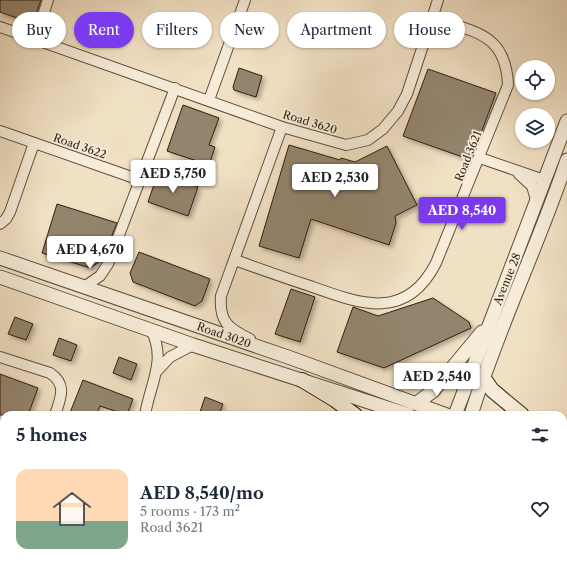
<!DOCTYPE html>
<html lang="en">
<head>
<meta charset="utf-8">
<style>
	:root { --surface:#fff; --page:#f2f2f3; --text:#1f2937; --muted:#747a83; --accent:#7c3aed }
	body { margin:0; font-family:"Libre Caslon Text",serif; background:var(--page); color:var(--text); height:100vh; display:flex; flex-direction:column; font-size:15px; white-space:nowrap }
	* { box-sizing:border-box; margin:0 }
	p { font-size:13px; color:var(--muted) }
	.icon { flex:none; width:22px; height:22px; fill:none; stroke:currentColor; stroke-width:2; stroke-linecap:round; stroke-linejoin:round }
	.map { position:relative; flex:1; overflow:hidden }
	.drawer { position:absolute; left:0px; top:411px; width:567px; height:156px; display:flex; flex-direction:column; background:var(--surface); border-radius:12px 12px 0 0; box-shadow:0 1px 3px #0004 }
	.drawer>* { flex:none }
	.top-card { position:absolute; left:12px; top:12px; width:543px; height:36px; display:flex; gap:8px }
	.tools { position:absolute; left:515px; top:60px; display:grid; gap:8px }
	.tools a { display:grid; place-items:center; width:40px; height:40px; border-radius:50%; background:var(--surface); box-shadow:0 1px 3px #0004; font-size:20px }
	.price { position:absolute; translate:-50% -34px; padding:0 9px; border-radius:4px; background:#fff; color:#222; font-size:13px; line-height:26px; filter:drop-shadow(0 1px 2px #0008) }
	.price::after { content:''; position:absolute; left:50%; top:24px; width:12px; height:9px; margin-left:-6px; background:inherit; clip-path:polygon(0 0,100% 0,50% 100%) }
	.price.selected { background:var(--accent); color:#fff }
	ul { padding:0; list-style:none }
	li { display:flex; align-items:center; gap:12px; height:100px; padding:0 16px }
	li span { display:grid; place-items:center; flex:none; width:112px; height:80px; border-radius:12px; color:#555 }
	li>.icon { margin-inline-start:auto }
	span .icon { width:48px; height:48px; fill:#fffc; stroke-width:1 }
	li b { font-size:17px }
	h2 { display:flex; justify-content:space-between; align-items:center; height:48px; padding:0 16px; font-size:17px }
	.tag { padding:0 14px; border-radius:18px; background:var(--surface); box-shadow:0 1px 3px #0004; font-size:14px; line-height:36px }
	.tag.selected { background:var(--accent); color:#fff }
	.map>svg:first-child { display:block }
	.building { fill:#93846d; stroke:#2e1f0e; filter:url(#shadow) }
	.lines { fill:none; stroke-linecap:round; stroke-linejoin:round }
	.minor-casing { stroke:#5f503c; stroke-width:12 }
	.tertiary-casing { stroke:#5f503c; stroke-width:15 }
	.secondary-casing { stroke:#2e1f0e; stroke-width:16 }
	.minor { stroke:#f6ecd9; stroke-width:10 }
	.tertiary { stroke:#f6ecd9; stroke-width:13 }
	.secondary { stroke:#f6ecd9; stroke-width:14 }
	.labels { text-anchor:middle; stroke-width:3.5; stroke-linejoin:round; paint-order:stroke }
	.street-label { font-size:11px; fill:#2e1f0e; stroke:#f6ecd9 }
</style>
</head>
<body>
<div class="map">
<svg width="567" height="567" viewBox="0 0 567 567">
	<defs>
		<filter id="shadow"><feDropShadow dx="3" dy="3" stdDeviation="2" flood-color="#0004"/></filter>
	</defs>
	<rect width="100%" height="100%" fill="#f1e1c4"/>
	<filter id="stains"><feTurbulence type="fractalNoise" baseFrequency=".005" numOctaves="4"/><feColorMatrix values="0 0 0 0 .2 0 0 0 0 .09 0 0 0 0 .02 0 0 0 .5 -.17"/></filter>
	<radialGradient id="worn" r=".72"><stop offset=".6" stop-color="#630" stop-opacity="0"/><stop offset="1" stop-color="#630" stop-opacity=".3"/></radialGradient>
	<!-- building -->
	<path class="building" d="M 0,0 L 41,0 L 36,14 L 20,19 L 0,12 Z
		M 239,68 L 262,76 L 256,97 L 234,90 L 233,87 Z
		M 428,69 L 496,93 L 471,160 L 403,136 Z
		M 183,105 L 219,118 L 209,145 L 215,147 L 209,165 L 167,151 Z
		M 289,145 L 340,160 L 341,158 L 355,162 L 387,146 L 417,205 L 395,216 L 396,223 L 389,245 L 311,219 L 299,258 L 259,246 Z
		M 158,173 L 198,187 L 188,216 L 148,202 Z
		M 57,204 L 117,223 L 102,260 L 90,268 L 42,253 Z
		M 139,252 L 210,279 L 202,301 L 195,306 L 133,282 L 130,273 Z
		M 291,289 L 315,297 L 300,342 L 275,334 Z
		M 433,298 L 469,322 L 471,328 L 384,368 L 337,352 L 353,307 L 378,316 Z
		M 15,317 L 33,324 L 26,340 L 8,334 Z
		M 59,338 L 77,345 L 71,361 L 53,355 Z
		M 119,357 L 137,364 L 131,380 L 113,373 Z
		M 0,374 L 38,388 L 28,415 L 0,415 Z
		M 83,380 L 133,399 L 127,415 L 100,406 L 96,415 L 69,415 Z
		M 205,397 L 223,404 L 219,415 L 199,415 Z"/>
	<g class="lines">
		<defs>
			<path id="minor" d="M 0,27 L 282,127 L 346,145 L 368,140 L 383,129 L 398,111 L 407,94 L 438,0
				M 35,40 L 48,0
				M 209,100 L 245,0
				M 0,131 L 140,180
				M 480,158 L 544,180
				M 519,174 L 532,186 L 537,203
				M 0,224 L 6,219 L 10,212 L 34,143
				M 235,260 C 260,269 285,278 310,286 C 360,304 406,322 436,263 L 508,85 C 506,33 474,32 433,18
				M 84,287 L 100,276 L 108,264 L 175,88
				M 250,339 C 228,328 219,322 221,296 L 282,127
				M 0,357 L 50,373 C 68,385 60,399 55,415
				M 157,371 L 170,357 L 193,345
				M 145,415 C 150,384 167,360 151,330
				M 0,494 L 4,496
				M 0,562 L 15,567
				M 202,563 L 203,567
				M 347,563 L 349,567"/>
			<path id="tertiary" d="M 0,258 L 288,357 L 447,415
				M 0,277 L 193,345 L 409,415
				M 417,403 L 433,391 L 482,332
				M 455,415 L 567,121
				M 471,415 C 498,328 538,246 567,160"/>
			<path id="secondary" d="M 483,377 L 492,390 L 522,415
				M 302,380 L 335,400 L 355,415
				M 563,441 L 567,443
				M 563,455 L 567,456
				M 563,471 L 567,472
				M 563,483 L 567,482
				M 432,563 L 432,567
				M 460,563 L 460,567
				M 475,567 L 476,563"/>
		</defs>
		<!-- minor casing -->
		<use href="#minor" class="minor-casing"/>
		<!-- tertiary casing -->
		<use href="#tertiary" class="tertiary-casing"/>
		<!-- secondary casing -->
		<use href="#secondary" class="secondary-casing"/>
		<!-- minor -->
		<use href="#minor" class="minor"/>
		<!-- tertiary -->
		<use href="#tertiary" class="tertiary"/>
		<!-- secondary -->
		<use href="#secondary" class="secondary"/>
	</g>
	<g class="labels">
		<!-- street labels -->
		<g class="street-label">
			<text transform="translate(310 122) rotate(17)" y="4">Road 3620</text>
			<text transform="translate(80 146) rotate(19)" y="4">Road 3622</text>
			<text transform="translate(468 156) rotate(-68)" y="4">Road 3621</text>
			<text transform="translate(507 279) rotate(-68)" y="4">Avenue 28</text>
			<text transform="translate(224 335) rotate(19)" y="4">Road 3020</text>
		</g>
	</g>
	<rect width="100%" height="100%" filter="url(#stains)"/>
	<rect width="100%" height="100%" fill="url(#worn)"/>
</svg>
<div class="tools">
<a><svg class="icon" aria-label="locate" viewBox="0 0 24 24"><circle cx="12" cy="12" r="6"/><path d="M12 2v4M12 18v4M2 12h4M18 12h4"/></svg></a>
<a><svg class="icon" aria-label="layers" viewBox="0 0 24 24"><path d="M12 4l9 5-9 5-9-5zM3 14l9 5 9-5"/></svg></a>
</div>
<b class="price" style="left:173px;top:194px">AED 5,750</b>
<b class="price" style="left:335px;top:198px">AED 2,530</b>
<b class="price selected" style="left:462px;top:231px">AED 8,540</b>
<b class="price" style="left:90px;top:270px">AED 4,670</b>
<b class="price" style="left:437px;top:397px">AED 2,540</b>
<div class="top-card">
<a class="tag">Buy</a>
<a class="tag selected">Rent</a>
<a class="tag">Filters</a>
<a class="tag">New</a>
<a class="tag">Apartment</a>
<a class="tag">House</a>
</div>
<section class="drawer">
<h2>5 homes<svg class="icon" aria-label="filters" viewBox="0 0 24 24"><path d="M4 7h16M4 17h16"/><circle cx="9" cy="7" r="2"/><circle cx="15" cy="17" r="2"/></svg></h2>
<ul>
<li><span style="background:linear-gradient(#ffd9b3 65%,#7fa58c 0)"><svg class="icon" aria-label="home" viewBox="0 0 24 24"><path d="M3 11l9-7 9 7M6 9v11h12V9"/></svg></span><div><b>AED 8,540/mo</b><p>5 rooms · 173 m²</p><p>Road 3621</p></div><svg class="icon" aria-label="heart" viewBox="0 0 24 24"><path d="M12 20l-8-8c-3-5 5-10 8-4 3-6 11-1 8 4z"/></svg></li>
</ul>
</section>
</div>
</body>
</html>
